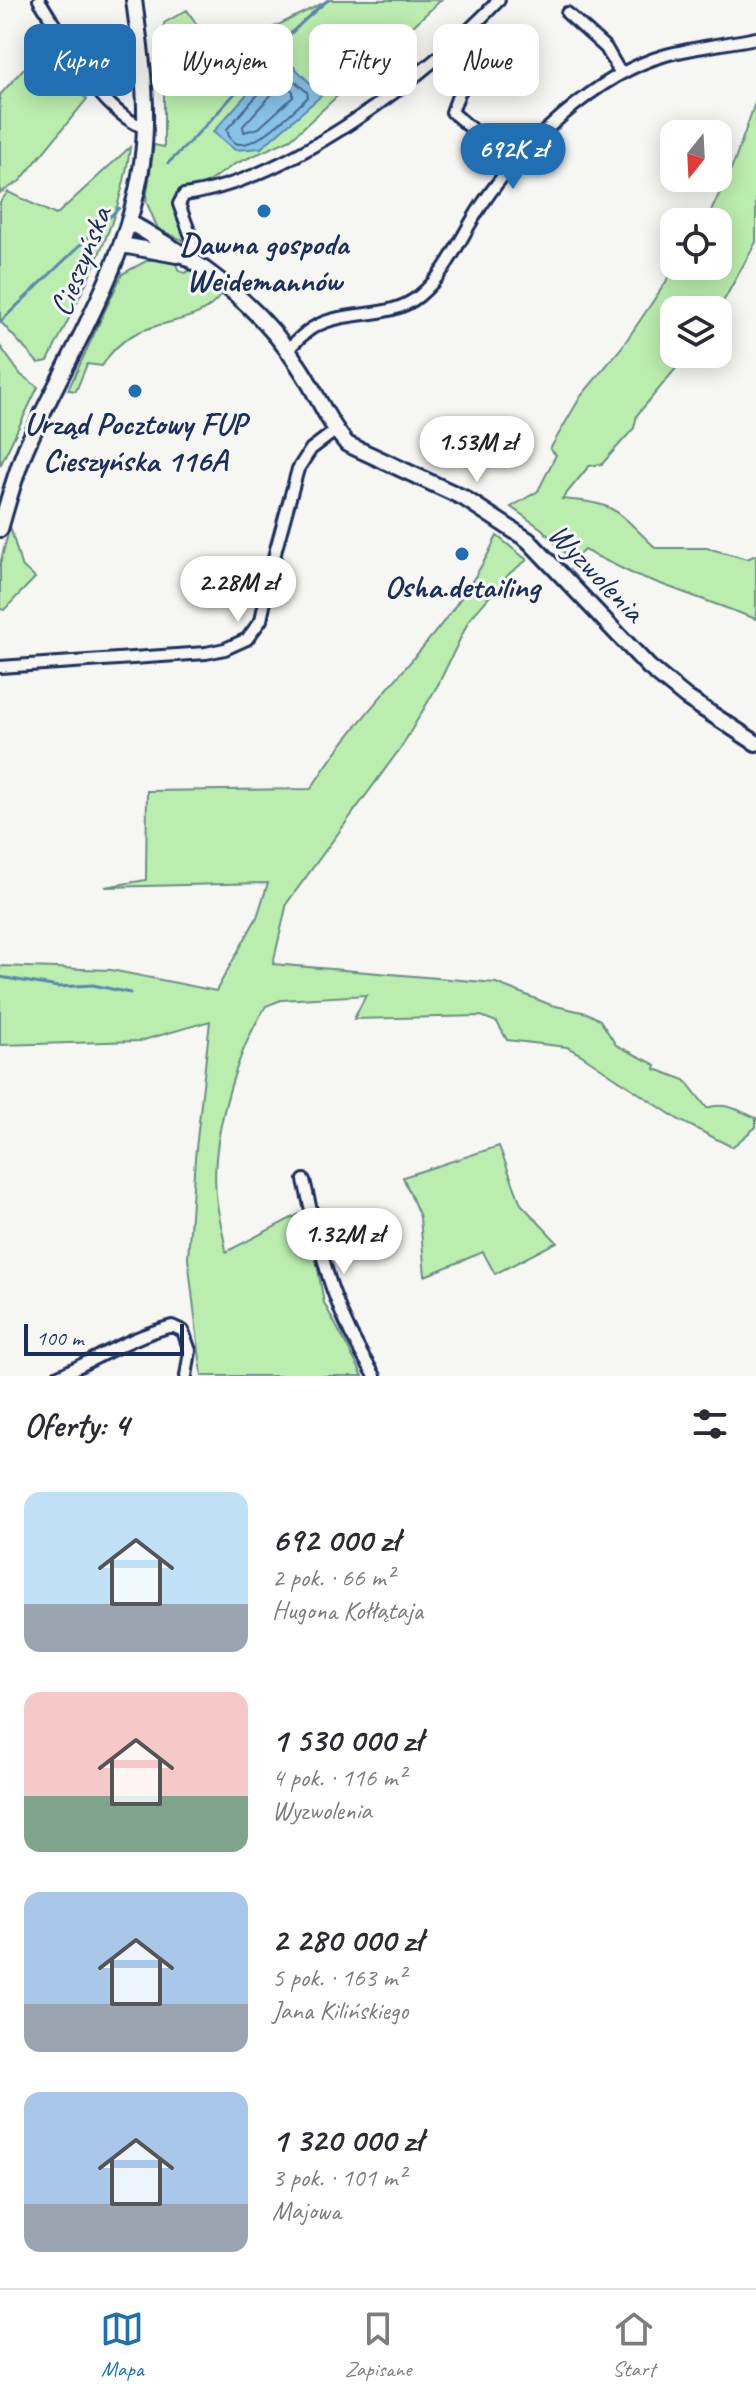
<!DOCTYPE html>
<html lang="pl">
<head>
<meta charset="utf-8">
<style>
	:root { --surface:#fff; --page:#f7f7f7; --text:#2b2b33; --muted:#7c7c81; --line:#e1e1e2; --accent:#1f6fb2 }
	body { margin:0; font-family:Caveat,sans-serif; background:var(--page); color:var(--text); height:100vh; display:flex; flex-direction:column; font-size:30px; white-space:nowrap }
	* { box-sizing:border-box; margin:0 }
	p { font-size:26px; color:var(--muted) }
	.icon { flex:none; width:44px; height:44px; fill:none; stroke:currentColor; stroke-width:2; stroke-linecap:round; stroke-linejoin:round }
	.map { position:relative; height:1376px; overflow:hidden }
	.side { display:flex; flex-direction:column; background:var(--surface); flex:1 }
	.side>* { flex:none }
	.hud { position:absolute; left:24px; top:24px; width:708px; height:72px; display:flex; gap:16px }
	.needle { width:52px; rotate:198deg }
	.buttons { position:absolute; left:660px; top:120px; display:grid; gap:16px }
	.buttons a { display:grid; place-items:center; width:72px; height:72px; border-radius:16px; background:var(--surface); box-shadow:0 4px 20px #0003; font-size:40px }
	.scale { position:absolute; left:24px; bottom:20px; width:160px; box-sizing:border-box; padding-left:8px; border:4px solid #1b2f5e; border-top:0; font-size:22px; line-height:28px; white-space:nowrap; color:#1b2f5e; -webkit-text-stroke:6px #f6f6f2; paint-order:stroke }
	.price { position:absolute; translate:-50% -68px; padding:0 18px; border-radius:28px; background:#fff; color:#222; font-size:26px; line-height:52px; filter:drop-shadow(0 2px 4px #0008) }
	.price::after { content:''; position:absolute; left:50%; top:48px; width:24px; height:18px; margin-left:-12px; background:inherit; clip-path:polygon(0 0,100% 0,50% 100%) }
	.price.active { background:var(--accent); color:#fff }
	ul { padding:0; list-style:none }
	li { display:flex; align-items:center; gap:24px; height:200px; padding:0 24px }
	li span { display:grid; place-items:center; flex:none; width:224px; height:160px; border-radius:16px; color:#555 }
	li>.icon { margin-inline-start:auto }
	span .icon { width:96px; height:96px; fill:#fffc; stroke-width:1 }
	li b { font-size:34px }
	h2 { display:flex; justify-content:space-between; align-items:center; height:96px; padding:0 24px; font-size:34px }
	.tag { padding:0 28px; border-radius:16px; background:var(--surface); box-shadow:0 4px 20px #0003; font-size:28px; line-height:72px }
	.tag.active { background:var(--accent); color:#fff }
	.dock { display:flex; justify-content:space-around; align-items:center; height:112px; border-top:2px solid var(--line); background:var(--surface); font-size:22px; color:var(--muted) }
	.dock a { display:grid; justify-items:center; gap:4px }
	.dock .active { color:var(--accent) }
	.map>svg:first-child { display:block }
	.green { fill:#bbeeae; stroke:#6b8e86; stroke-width:2 }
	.water { fill:#88c2e7; stroke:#5c87b0; stroke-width:2 }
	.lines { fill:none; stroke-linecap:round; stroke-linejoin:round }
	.shore { stroke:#476a95; stroke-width:2 }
	.stream { stroke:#5c87b0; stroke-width:3 }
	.street-casing { stroke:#1b2f5e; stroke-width:16 }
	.secondary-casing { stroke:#1b2f5e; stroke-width:20 }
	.street { stroke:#f6f6f2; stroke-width:10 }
	.secondary { stroke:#f6f6f2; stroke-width:14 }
	.poi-dot { fill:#1f6fb2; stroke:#f6f6f2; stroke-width:3 }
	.labels { text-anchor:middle; stroke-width:6; stroke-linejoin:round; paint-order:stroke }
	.poi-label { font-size:32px; font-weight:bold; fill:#1b2f5e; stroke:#f6f6f2 }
	.street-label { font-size:32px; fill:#1b2f5e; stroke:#f6f6f2 }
</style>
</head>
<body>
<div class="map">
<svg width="756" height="1376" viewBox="0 0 756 1376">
	<rect width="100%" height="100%" fill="#f6f6f2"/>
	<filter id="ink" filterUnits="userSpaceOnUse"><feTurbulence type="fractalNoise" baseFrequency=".0125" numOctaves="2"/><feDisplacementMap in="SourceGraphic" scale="16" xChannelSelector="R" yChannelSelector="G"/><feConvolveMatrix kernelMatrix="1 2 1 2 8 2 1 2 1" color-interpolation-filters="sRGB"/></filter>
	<g filter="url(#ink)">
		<!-- green -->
		<path class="green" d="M 329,0 L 441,0 L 291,139 L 235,164 L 199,188 L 176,193 L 174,210 L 187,242 L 158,229 L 146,201 L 154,145 L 164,147 L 164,23 L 187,10 L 202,32 L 264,32 Z
			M 38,63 L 87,99 L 20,181 L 0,193 L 0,95 L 23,69 Z
			M 756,100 L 756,242 L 718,311 L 674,310 L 674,354 L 688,354 L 637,415 L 634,428 L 602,464 L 589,466 L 562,499 C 619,503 616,511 656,548 L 707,548 L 747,559 L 756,555 L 756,619 L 631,573 L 584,550 L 572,561 L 542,529 L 511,507 L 538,491 L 556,455 L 550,449 L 581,396 L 622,347 L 666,282 L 674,262 L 674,266 L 718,266 L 718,222 L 706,222 L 735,160 Z
			M 130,147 C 121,224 81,292 48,361 L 38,363 L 0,321 L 0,202 L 8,192 L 56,215 Z
			M 160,259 L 176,264 L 179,271 L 185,273 L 193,269 L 222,293 C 194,336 137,307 102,366 L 87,364 L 76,391 L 68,390 L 122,274 L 148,260 Z
			M 0,346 L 21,375 L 38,387 L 0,466 Z
			M 10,526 L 21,565 L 35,578 L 4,610 L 0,609 L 0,564 Z
			M 497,536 L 527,560 L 510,573 L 469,620 L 439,683 L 402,746 L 287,903 L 273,964 L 496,983 L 551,1005 L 587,1013 L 600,1020 L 616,1045 L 656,1065 L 655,1069 L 685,1080 L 707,1108 C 724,1101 740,1111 756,1118 L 756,1127 L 732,1147 L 679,1120 L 580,1054 L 567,1047 L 507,1040 L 497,1022 L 481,1016 L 354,1019 L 366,995 L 281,1000 L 266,1006 C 235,1054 208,1146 217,1203 C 219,1219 224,1235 226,1252 L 307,1210 L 324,1303 L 363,1376 L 202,1376 L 188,1258 L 195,1158 L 210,1021 L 140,1041 L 0,1045 L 0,966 L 111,970 L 216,991 L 257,917 L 268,883 L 105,887 L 146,880 L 147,791 L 311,789 C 366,699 453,632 497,536 Z
			M 499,1146 L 521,1204 L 557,1242 L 495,1274 L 483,1252 L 425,1276 L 420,1217 L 403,1177 Z"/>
		<!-- water -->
		<path class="water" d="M 282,55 L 322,95 L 261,148 L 235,150 L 213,132 Z"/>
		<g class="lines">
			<!-- shore -->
			<path class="shore" d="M 281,69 L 307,92 L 308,97 C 296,108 235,173 227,129 Z
				M 281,84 L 293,91 L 293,97 L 259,128 L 244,132 L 243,126 Z"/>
			<!-- stream -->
			<path class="stream" d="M 168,163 C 224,112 268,48 328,0
				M 0,322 L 119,208
				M 0,977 L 58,987 L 93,985 L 130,993"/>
			<defs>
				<path id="street" d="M 39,0 C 67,42 96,109 145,128
					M 567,13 L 606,48 L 621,74
					M 475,71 L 459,93 L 452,112 L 514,165
					M 189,258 L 192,239 L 179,204 L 184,195 C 289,181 427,76 499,0
					M 288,349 C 297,341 305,331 316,326 C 348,309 390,320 419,296 C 448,272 461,236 481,206 C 520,147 597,74 666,55 C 695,47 727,44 756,38
					M 0,667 L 206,653 L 225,649 L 247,639 L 261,620 L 276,549 L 298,469 L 311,449 L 335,431
					M 304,1180 C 322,1257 331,1308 375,1376
					M 58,1376 C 97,1359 130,1337 172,1326 L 183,1331 L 190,1351 L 186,1376"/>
				<path id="secondary" d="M 129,223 C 140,227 150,235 161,241 C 214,272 264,313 298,365 C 316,391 326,420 347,444 L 464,498 L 528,540 L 649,667 L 687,698 L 756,743
					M 122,245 L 177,255
					M 0,529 C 8,502 15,474 26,448 C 68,354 127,267 142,163 C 150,109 141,54 134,0"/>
			</defs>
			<!-- street casing -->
			<use href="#street" class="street-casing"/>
			<!-- secondary casing -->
			<use href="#secondary" class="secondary-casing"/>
			<!-- street -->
			<use href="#street" class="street"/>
			<!-- secondary -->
			<use href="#secondary" class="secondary"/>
		</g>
	</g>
	<!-- markers -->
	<g class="poi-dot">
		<circle cx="264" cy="211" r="8"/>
		<circle cx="135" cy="391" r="8"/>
		<circle cx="462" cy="554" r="8"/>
	</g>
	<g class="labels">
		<!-- poi labels -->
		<g class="poi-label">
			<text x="264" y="254">Dawna gospoda<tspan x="264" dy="37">Weidemannów</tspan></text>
			<text x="135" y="434">Urząd Pocztowy FUP<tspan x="135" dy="37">Cieszyńska 116A</tspan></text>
			<text x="462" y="597">Osha.detailing</text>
		</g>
		<!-- street labels -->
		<g class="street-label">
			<text transform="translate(80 261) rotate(-68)" y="11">Cieszyńska</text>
			<text transform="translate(597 572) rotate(46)" y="11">Wyzwolenia</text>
		</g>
	</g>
</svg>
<div class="buttons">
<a><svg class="needle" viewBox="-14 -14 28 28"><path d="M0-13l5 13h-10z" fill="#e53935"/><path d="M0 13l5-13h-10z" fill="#7c7c81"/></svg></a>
<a><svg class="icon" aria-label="locate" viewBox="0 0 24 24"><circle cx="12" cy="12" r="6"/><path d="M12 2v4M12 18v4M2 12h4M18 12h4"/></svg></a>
<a><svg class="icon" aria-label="layers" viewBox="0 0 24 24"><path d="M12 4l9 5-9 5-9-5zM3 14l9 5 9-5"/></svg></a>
</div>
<div class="scale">100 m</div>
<b class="price active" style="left:513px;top:191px">692K zł</b>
<b class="price" style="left:477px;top:484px">1.53M zł</b>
<b class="price" style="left:238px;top:624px">2.28M zł</b>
<b class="price" style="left:344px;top:1276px">1.32M zł</b>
<div class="hud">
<a class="tag active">Kupno</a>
<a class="tag">Wynajem</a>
<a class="tag">Filtry</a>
<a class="tag">Nowe</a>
</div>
</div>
<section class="side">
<h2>Oferty: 4<svg class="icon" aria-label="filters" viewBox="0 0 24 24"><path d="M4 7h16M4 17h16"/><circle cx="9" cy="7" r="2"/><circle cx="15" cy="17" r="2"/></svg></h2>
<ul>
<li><span style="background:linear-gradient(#bfe0f5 70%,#9aa5b1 0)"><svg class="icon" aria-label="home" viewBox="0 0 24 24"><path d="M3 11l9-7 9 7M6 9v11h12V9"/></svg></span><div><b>692 000 zł</b><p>2 pok. · 66 m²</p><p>Hugona Kołłątaja</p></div></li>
<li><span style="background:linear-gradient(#f6c9c9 65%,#7fa58c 0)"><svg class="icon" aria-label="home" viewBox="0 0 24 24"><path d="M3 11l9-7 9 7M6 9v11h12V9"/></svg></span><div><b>1 530 000 zł</b><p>4 pok. · 116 m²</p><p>Wyzwolenia</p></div></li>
<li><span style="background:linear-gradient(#a9c7e8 70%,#9aa5b1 0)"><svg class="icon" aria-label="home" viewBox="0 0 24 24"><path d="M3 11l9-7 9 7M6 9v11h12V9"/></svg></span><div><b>2 280 000 zł</b><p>5 pok. · 163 m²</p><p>Jana Kilińskiego</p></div></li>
<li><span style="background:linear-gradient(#a9c7e8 70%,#9aa5b1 0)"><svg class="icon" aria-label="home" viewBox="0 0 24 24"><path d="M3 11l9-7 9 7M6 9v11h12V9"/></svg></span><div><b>1 320 000 zł</b><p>3 pok. · 101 m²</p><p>Majowa</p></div></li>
</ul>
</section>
<nav class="dock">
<a class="active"><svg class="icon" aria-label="map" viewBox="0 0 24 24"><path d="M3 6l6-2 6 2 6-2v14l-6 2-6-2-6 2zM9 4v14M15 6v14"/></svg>Mapa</a>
<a><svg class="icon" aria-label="saved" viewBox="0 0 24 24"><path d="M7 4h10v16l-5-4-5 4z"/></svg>Zapisane</a>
<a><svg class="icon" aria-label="home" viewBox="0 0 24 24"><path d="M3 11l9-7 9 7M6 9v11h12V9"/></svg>Start</a>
</nav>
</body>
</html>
